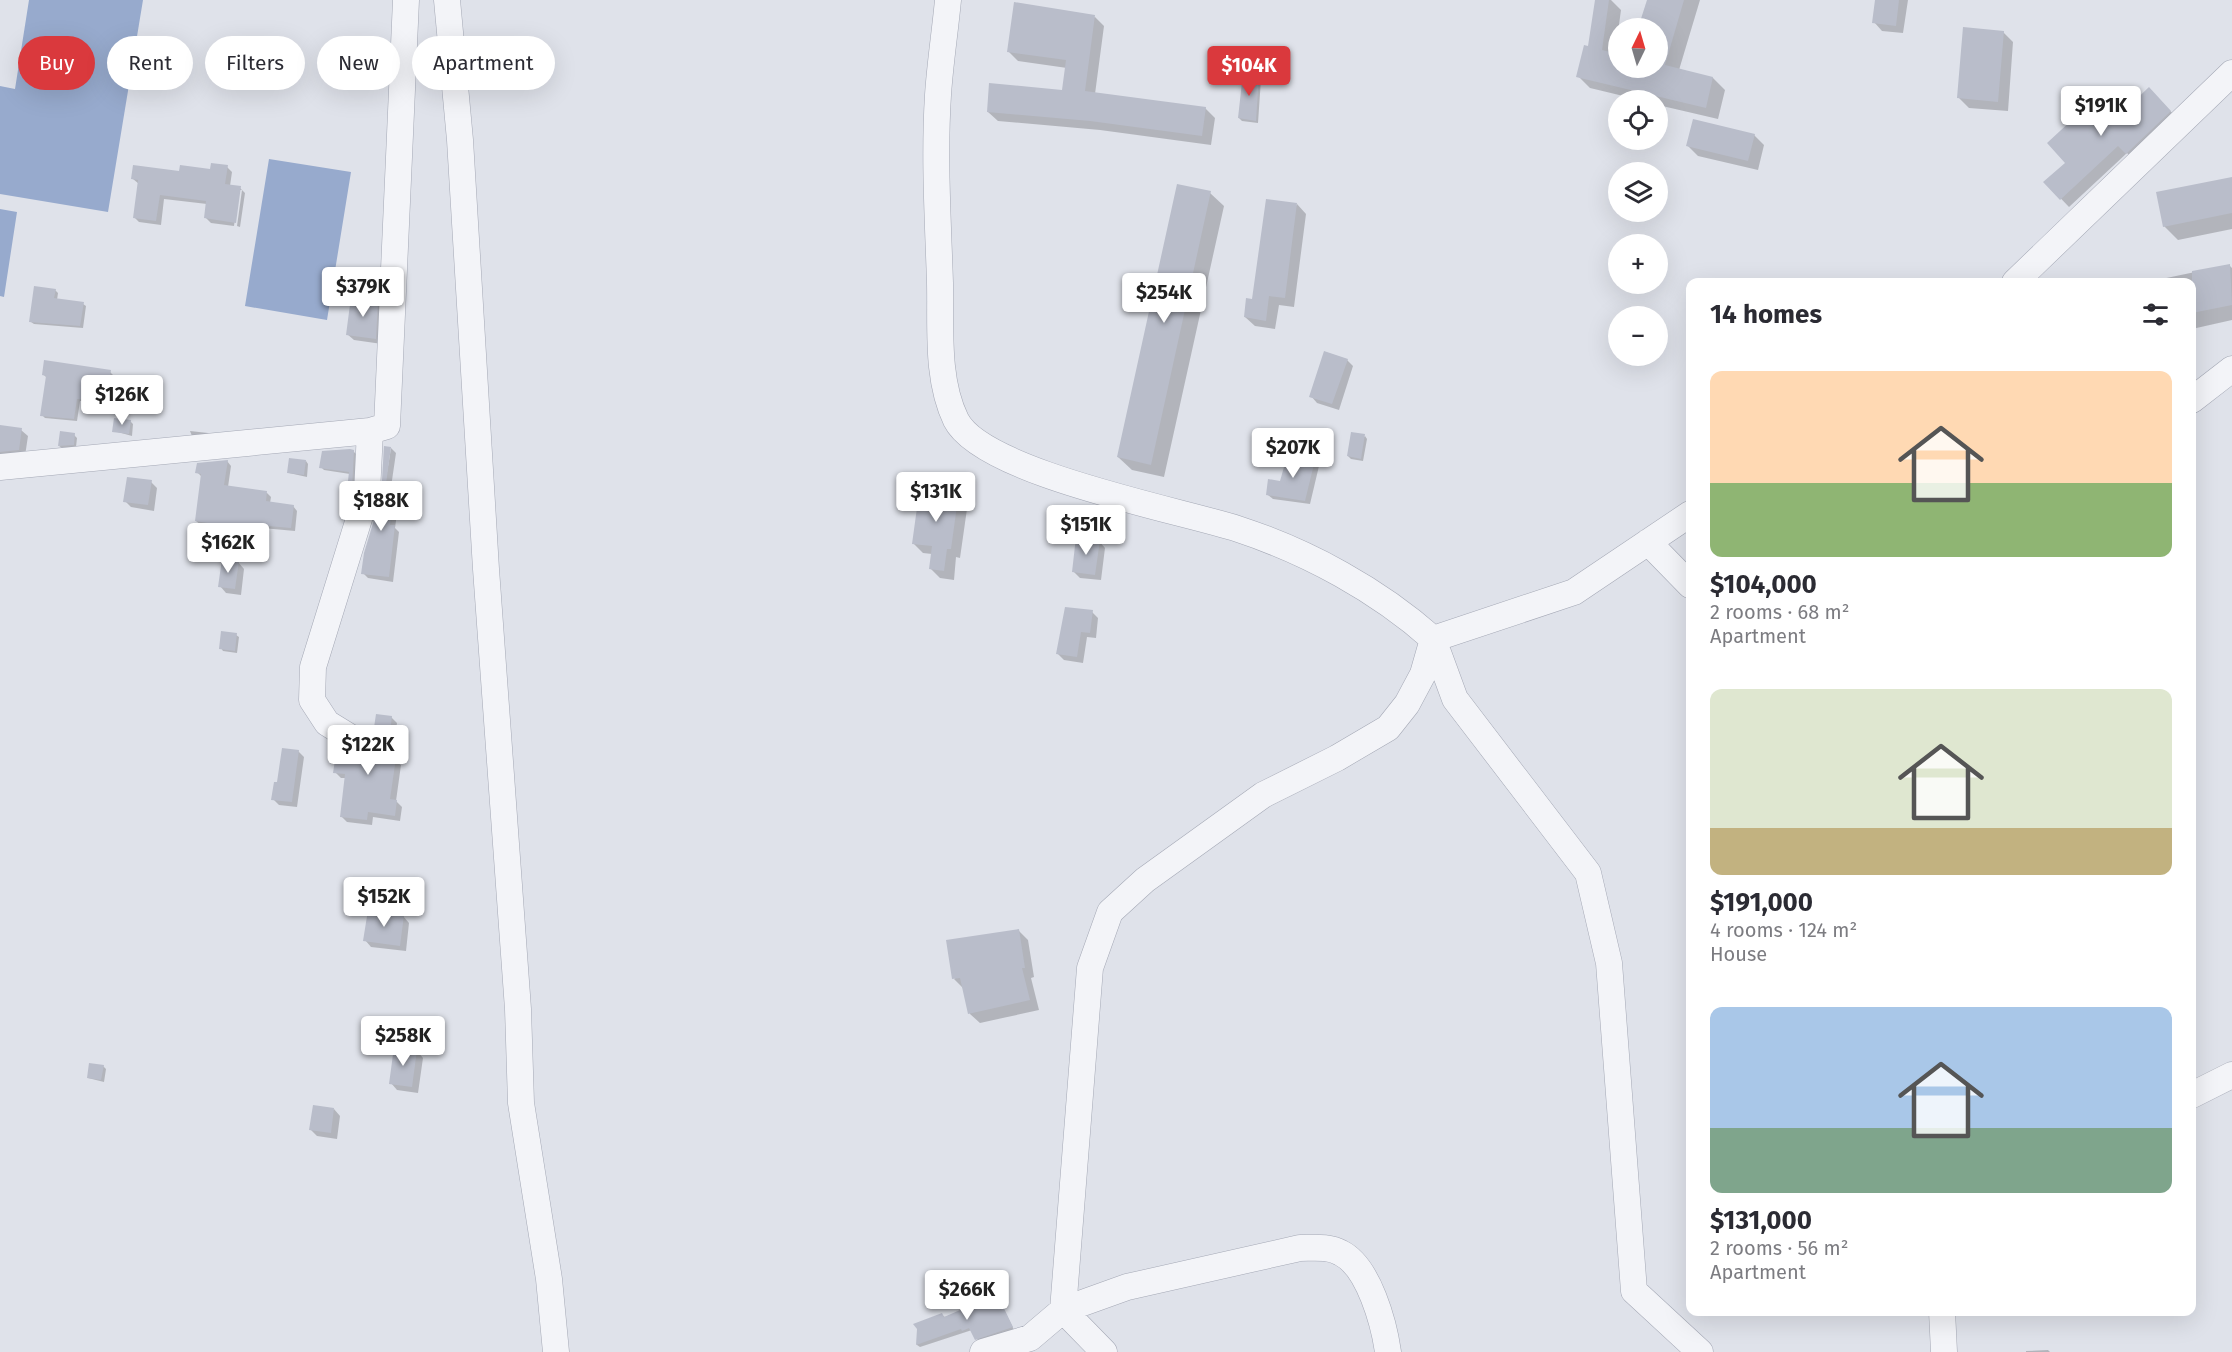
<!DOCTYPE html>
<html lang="en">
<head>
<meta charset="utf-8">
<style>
	:root { --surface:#fff; --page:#f2f2f3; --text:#2b2b33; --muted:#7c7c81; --accent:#da393d }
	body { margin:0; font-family:"Fira Sans",sans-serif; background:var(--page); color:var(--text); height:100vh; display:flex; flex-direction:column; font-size:22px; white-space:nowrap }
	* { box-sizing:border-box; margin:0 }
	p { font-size:20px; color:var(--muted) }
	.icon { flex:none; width:33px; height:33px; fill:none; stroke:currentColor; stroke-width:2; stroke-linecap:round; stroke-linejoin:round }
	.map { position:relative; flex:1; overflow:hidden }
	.panel { position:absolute; left:1686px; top:278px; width:510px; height:1038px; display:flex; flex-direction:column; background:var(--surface); border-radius:12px; box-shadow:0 6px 24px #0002 }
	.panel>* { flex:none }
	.hud { position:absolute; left:18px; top:36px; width:570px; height:54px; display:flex; gap:12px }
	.needle { width:39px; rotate:5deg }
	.fabs { position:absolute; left:1608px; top:18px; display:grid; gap:12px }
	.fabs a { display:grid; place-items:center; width:60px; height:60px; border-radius:50%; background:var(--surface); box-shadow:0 6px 24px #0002; font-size:30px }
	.price { position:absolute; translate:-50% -51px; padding:0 14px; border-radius:6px; background:#fff; color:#222; font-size:20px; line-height:39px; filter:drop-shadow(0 2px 3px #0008) }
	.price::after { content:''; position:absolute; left:50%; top:36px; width:18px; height:14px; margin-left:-9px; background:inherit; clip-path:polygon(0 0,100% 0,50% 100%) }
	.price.active { background:var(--accent); color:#fff }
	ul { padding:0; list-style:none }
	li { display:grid; align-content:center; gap:12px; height:318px; padding:0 24px }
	li span { display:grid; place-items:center; height:186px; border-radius:12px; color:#555 }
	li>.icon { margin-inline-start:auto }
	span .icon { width:108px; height:108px; fill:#fffc; stroke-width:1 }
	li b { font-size:26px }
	h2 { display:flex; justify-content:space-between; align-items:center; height:72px; padding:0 24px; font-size:26px }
	.tag { padding:0 21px; border-radius:27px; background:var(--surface); box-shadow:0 6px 24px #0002; font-size:21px; line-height:54px }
	.tag.active { background:var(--accent); color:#fff }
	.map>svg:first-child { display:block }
	.water { fill:#97aacd }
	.shadow { fill:#0003 }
	.building { fill:#b9bdca }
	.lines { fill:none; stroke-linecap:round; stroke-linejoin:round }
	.minor-casing { stroke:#a4a8b5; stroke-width:27 }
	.minor { stroke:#f3f4f8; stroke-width:26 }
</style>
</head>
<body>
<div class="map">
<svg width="2232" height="1352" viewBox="0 0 2232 1352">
	<rect width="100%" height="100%" fill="#dfe2ea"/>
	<!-- water -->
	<path class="water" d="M 29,0 L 143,0 L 108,212 L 0,194 L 0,86 L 15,89 Z
		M 269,159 L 351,172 L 327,320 L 245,306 Z
		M 0,209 L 17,212 L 4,297 L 0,296 Z"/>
	<!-- shadow -->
	<path class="shadow" d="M 1596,0 L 1611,0 L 1621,10 L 1615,54 L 1618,55 L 1618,68 L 1658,68 L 1658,28 L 1640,28 L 1648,0 L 1700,0 L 1679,70 L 1713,78 L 1725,90 L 1718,119 L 1658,105 L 1658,100 L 1640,100 L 1590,88 L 1578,76 L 1590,48 Z
		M 1877,0 L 1908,0 L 1903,33 L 1882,31 L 1874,22 Z
		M 1095,17 L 1104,26 L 1095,94 L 1205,108 L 1215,118 L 1211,145 L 1100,130 L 998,121 L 988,112 L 1064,91 L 1067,68 L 1018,61 L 1009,52 Z
		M 2003,32 L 2013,42 L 2008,111 L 1969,108 L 1959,98 Z
		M 1258,77 L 1261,79 L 1258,123 L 1242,121 L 1239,118 Z
		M 2149,89 L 2178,119 L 2135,161 L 2127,153 L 2069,207 L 2045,182 Z
		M 1754,135 L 1764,145 L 1758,170 L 1698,156 L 1688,146 Z
		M 227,167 L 232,172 L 230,186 L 240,188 L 245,193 L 240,227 L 237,226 L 242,190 L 239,190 L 234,226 L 211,223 L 206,218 L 207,204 L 164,199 L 161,225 L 139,222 L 134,217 L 139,184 L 133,179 Z
		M 2232,178 L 2232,229 L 2178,240 L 2164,226 Z
		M 1210,193 L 1224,206 L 1164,477 L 1132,470 L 1118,457 Z
		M 1297,204 L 1306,214 L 1294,307 L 1279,305 L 1275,329 L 1255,326 L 1245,317 Z
		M 2229,265 L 2232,268 L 2232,320 L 2192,329 L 2192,282 L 2147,282 Z
		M 55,290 L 58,293 L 57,300 L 83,304 L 86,306 L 83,328 L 34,324 L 31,322 Z
		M 377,302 L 383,309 L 382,344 L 354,340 L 347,334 Z
		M 1347,360 L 1353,366 L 1339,410 L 1317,403 L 1311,396 Z
		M 110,372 L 113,375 L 108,403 L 80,401 L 77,421 L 45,418 L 42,415 L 47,378 L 44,375 Z
		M 130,421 L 133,424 L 132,436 L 114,431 Z
		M 21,430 L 28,436 L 25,456 L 0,455 L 0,432 Z
		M 190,431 L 208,433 L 209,434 L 192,436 Z
		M 74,435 L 77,438 L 76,447 L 62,448 L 59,446 Z
		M 1365,436 L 1367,439 L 1363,461 L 1351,459 L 1348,456 Z
		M 391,448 L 396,453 L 390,494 L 399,499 L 395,528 L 399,532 L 393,582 L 368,578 L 363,573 L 383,497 Z
		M 353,451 L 356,454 L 354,494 L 347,517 L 350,474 L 324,470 L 321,467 Z
		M 227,461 L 231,466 L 228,487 L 267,493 L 271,497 L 270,503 L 293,506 L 297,511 L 295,531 L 250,527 L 249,532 L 201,525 L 196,521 L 202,477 L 197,472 Z
		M 306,461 L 308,464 L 307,477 L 289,473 Z
		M 1315,461 L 1319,466 L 1310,504 L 1273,499 L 1268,495 L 1281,482 Z
		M 151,482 L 157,488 L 154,511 L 131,507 L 125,501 Z
		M 958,492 L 968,502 L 960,558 L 956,557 L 954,580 L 940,578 L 931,569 L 932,554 L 923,553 L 913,543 Z
		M 1099,541 L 1105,548 L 1101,580 L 1080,578 L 1073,571 Z
		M 238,562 L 244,569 L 241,595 L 226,593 L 220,586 Z
		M 1092,612 L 1098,618 L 1096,638 L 1087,637 L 1083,663 L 1064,660 L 1058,654 Z
		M 236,635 L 239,637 L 237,653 L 223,651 L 221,648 Z
		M 391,717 L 397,723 L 392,759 L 401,765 L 396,801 L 402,807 L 400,821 L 373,817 L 372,825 L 347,822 L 341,816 L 346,778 L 341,778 L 335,772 L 352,756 L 373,750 Z
		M 298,751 L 304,757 L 297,807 L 279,805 L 273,799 L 278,784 Z
		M 403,916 L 409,923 L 406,951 L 371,947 L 365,940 Z
		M 1018,930 L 1028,940 L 1034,977 L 1031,978 L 1039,1010 L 980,1023 L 970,1014 L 964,989 L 954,979 Z
		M 417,1051 L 423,1058 L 418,1093 L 397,1090 L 391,1083 Z
		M 103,1066 L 106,1069 L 104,1082 L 88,1078 Z
		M 334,1109 L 340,1116 L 337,1139 L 317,1136 L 311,1130 Z
		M 999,1299 L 1014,1330 L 979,1342 L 972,1330 L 920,1347 L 917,1345 L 919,1329 L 942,1315 L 945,1317 Z
		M 2048,1350 L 2050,1352 L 2026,1352 L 2026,1351 Z"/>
	<!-- building -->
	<path class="building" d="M 1595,0 L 1609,0 L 1602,50 L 1618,54 L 1618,68 L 1658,68 L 1658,28 L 1638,28 L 1647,0 L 1684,0 L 1665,65 L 1713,77 L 1706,108 L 1576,77 L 1584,45 L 1588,46 Z
		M 1875,0 L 1899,0 L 1896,26 L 1872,23 Z
		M 1014,2 L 1095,15 L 1085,91 L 1206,107 L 1202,136 L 1090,121 L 987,112 L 989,83 L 1062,90 L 1066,60 L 1007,52 Z
		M 1963,27 L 2004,31 L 1998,102 L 1957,98 Z
		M 1243,73 L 1259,75 L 1256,121 L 1238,118 Z
		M 2149,87 L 2171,111 L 2126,154 L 2118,146 L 2060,200 L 2043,182 L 2065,163 L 2047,143 L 2100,94 L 2120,115 Z
		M 1693,119 L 1755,134 L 1748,161 L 1686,146 Z
		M 211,163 L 228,165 L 225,184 L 241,186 L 236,223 L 204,218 L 206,201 L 160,195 L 156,221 L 133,218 L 138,180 L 131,179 L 133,165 L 179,171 L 180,165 L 210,169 Z
		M 2232,177 L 2232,213 L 2163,227 L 2156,192 Z
		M 1177,184 L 1211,191 L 1151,465 L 1117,457 Z
		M 1266,199 L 1297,203 L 1285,298 L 1269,296 L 1266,321 L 1244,317 L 1246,298 L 1252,299 Z
		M 2230,264 L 2232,305 L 2192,313 L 2192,271 Z
		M 34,286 L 56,289 L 54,298 L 84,302 L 80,326 L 29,322 Z
		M 351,297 L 378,301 L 376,339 L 346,335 Z
		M 1324,351 L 1348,359 L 1332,404 L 1309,397 Z
		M 44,360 L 111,370 L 106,401 L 77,399 L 74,419 L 40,416 L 46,376 L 42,375 Z
		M 114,418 L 131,420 L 129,434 L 112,432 Z
		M 0,425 L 22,428 L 19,450 L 0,452 Z
		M 60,431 L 75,433 L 74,445 L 58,446 Z
		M 1351,432 L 1365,434 L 1361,459 L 1347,456 Z
		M 384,446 L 391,447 L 385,491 L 394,493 L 390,525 L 395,525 L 389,577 L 361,574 L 364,553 L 381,497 Z
		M 350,449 L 354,450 L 352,490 L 344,516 L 349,472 L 319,468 L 322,451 Z
		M 1288,453 L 1315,460 L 1305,501 L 1266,495 L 1268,479 L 1280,481 Z
		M 289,458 L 306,460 L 304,475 L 287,473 Z
		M 228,460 L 224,485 L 267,491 L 266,501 L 294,505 L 291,528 L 246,524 L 245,529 L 195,521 L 201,474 L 195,473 L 197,463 Z
		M 127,477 L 152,480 L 148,505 L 123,502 Z
		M 920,486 L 959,491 L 951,549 L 947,549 L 944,571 L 929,569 L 932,546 L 912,544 Z
		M 1076,537 L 1100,540 L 1095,575 L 1072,572 Z
		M 222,559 L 239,561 L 235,589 L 218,587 Z
		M 1065,607 L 1093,610 L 1090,633 L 1081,632 L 1077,657 L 1056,654 Z
		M 221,631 L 237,633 L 235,651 L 219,649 Z
		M 376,714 L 392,716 L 387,757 L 396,758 L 390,799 L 397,800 L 395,816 L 368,812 L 367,820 L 340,817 L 345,774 L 333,773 L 337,747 L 352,754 L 365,748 L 371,748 Z
		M 282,748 L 299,750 L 292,802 L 271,800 L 274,782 L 277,782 Z
		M 368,910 L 404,915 L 400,946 L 363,941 Z
		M 1019,929 L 1025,968 L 1022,968 L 1030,1000 L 968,1014 L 960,978 L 952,979 L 946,940 Z
		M 394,1047 L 417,1050 L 412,1087 L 389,1084 Z
		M 89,1063 L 104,1065 L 101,1080 L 87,1078 Z
		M 313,1105 L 334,1108 L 331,1133 L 309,1130 Z
		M 997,1294 L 1013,1327 L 975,1340 L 969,1328 L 962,1331 L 961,1329 L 916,1345 L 917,1329 L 913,1324 L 942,1313 L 944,1317 Z"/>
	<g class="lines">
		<defs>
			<path id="minor" d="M 447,0 L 460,140 L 486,569 L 518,1009 L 521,1103 L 549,1279 L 556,1352
				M 948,0 C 945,32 940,64 938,95 C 934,157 938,221 940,283 C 941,327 936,379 956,420 C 983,473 1179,510 1238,529 C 1308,552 1378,590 1433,639 L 1423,674 L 1407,704 L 1388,728 L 1337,758 L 1263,795 L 1145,880 L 1110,912 L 1090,968 L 1063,1310 L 1104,1352
				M 2015,282 L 2232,73
				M 2192,400 L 2232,369
				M 0,467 L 370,431 L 387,426 L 406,0
				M 1690,514 L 1574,592 L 1433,639 L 1455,699 L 1588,873 L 1609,963 L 1634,1291 L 1700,1352
				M 1648,542 L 1690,585
				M 353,739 L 327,723 L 312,700 L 313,667 L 367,493 L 370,431
				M 2192,1095 L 2232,1075
				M 1942,1311 L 1944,1352
				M 983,1352 L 1030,1338 L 1063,1310 L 1127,1287 L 1300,1248 C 1314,1248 1329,1246 1341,1253 C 1369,1267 1384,1324 1388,1352"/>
		</defs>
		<!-- minor casing -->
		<use href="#minor" class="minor-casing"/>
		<!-- minor -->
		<use href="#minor" class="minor"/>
	</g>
</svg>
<div class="fabs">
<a><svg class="needle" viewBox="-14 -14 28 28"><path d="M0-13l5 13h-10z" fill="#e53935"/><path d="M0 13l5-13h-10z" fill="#7c7c81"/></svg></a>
<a><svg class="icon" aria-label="locate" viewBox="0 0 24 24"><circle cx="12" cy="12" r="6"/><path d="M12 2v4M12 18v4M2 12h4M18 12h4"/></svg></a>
<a><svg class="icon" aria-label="layers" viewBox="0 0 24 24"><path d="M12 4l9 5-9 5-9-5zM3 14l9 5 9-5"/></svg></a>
<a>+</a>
<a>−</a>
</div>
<b class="price active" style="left:1249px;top:97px">$104K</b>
<b class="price" style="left:2101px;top:137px">$191K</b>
<b class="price" style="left:363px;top:318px">$379K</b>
<b class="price" style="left:1164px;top:324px">$254K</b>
<b class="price" style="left:122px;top:426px">$126K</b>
<b class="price" style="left:1293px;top:479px">$207K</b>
<b class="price" style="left:936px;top:523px">$131K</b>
<b class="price" style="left:381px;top:532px">$188K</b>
<b class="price" style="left:1086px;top:556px">$151K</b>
<b class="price" style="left:228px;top:574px">$162K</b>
<b class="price" style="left:368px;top:776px">$122K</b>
<b class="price" style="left:384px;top:928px">$152K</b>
<b class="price" style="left:403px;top:1067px">$258K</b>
<b class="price" style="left:967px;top:1321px">$266K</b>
<div class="hud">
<a class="tag active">Buy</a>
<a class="tag">Rent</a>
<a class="tag">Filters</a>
<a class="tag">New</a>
<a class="tag">Apartment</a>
</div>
<section class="panel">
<h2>14 homes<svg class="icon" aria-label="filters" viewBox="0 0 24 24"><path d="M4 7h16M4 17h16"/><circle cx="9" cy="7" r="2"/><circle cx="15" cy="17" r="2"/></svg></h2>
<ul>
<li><span style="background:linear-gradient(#ffd9b3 60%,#8fb573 0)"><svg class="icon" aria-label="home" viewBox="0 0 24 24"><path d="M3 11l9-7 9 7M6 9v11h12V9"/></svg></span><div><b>$104,000</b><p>2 rooms · 68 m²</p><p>Apartment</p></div></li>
<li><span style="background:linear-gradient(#dfe7d0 75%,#c2b280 0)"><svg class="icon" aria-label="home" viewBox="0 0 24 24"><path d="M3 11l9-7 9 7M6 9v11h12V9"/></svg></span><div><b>$191,000</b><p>4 rooms · 124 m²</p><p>House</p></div></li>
<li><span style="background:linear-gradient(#a9c7e8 65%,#7fa58c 0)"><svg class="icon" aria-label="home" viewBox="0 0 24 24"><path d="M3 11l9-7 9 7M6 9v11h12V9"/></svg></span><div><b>$131,000</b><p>2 rooms · 56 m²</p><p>Apartment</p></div></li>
</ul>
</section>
</div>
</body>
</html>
